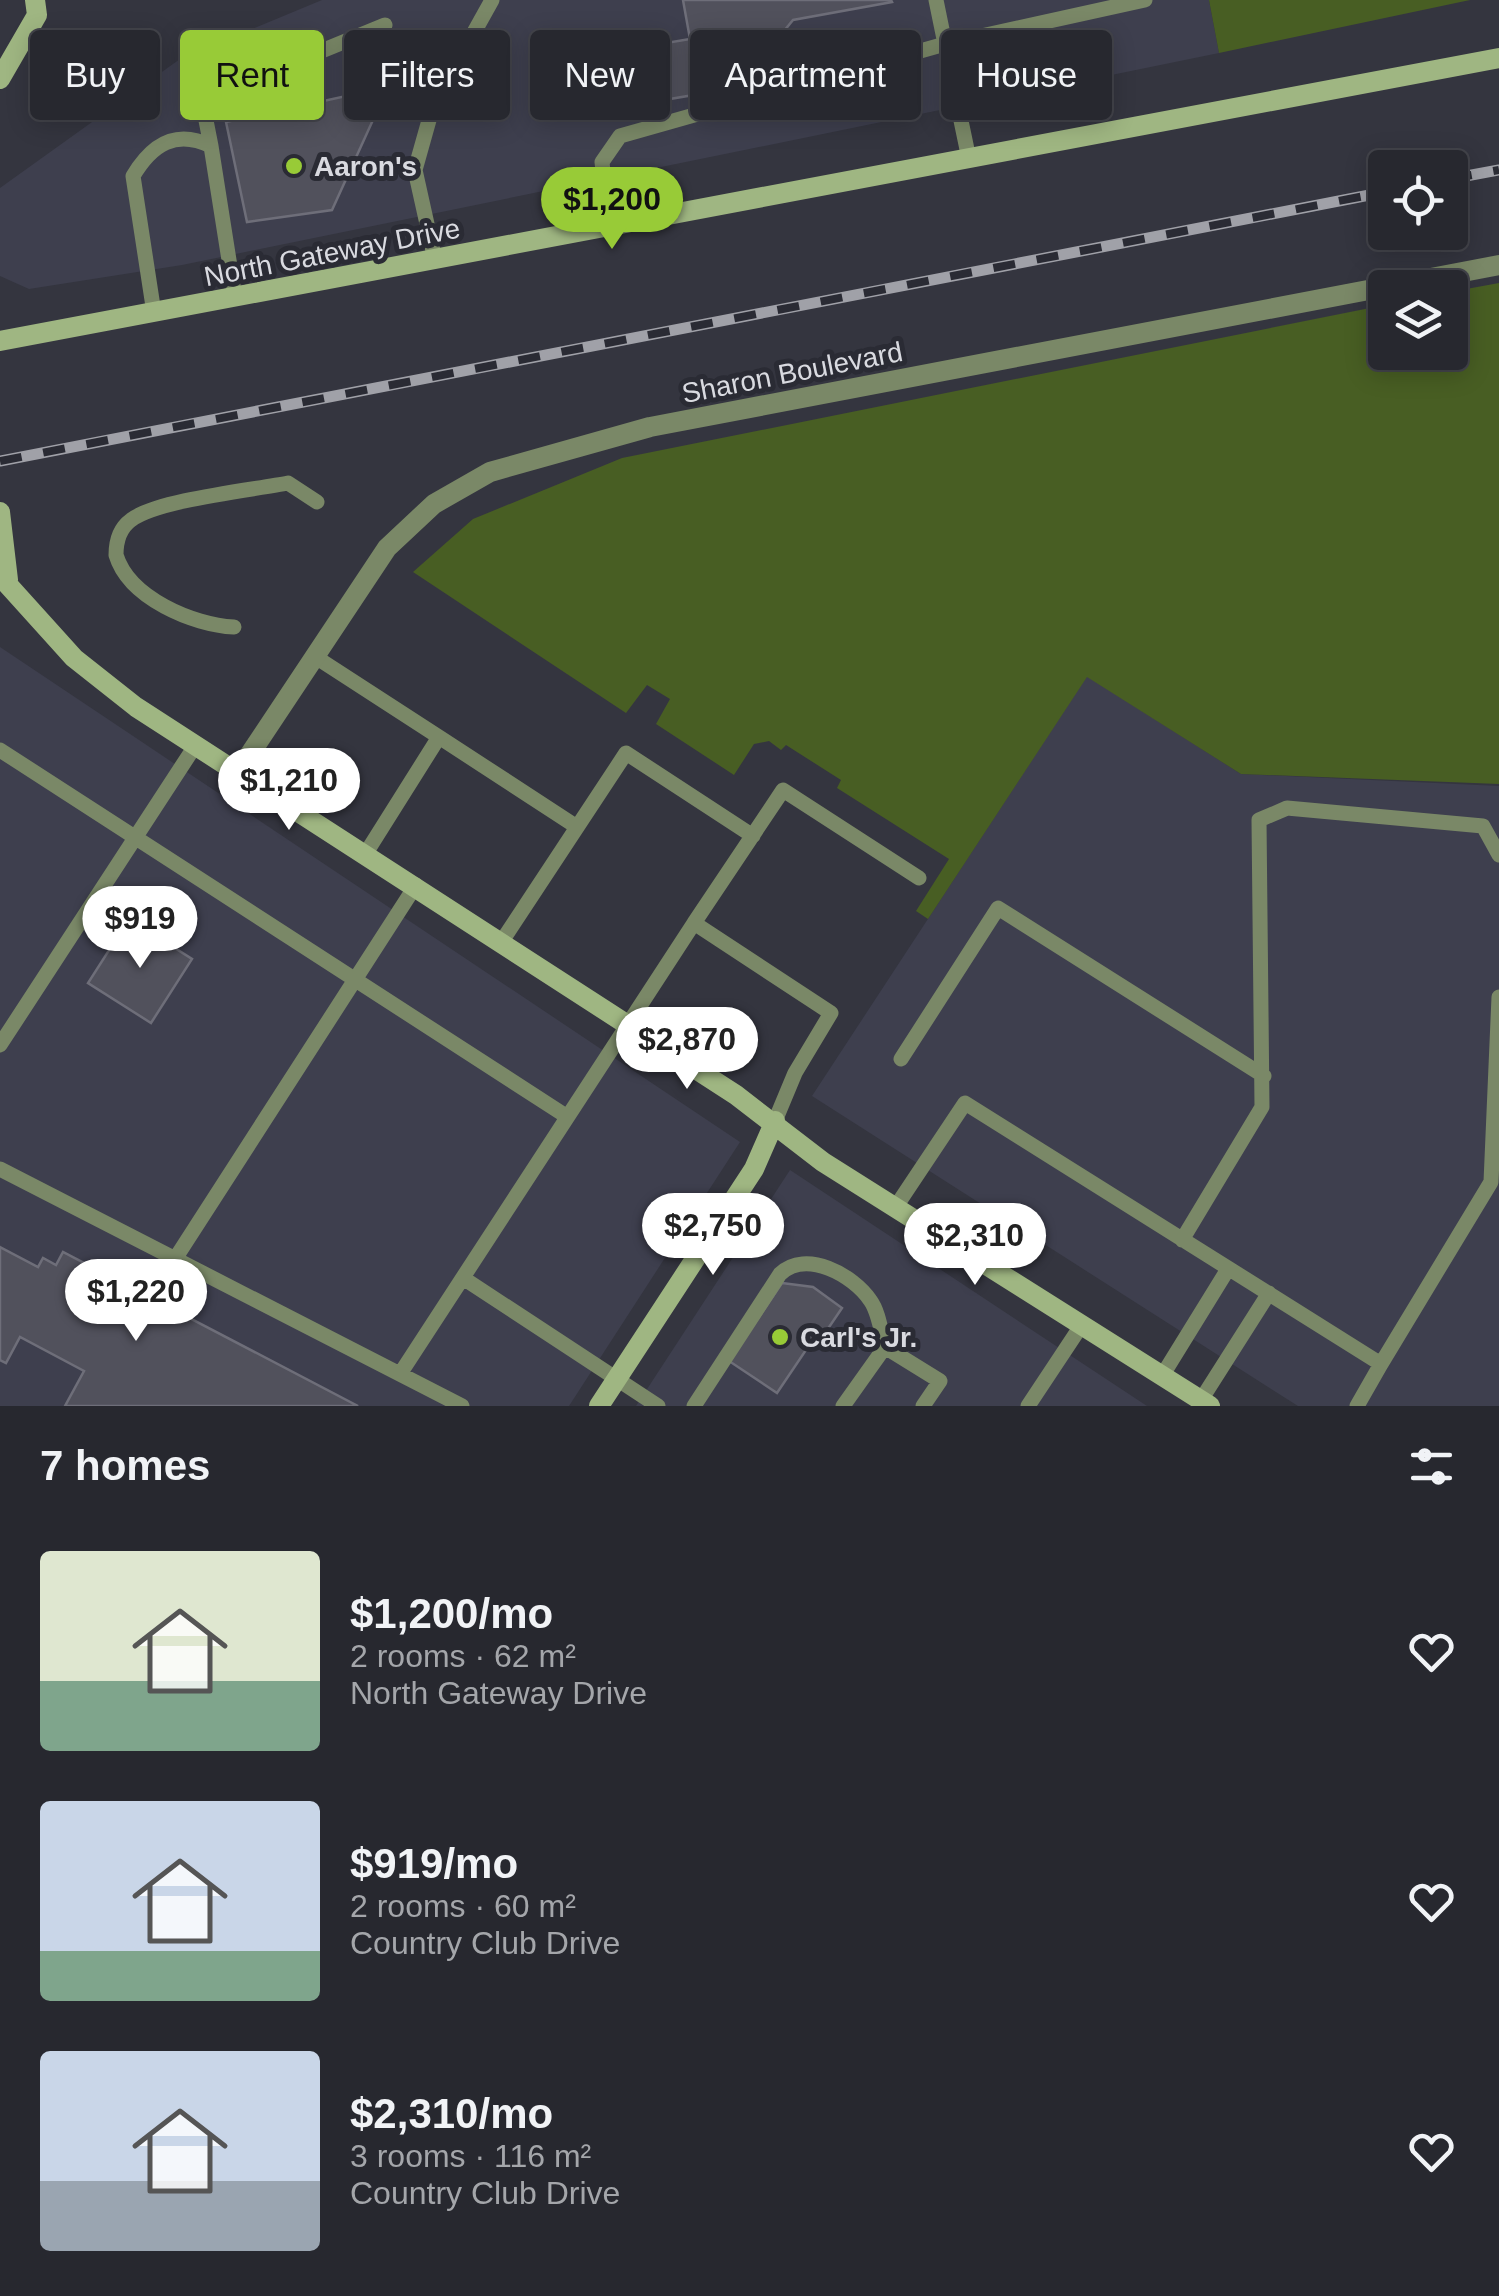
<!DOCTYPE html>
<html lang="en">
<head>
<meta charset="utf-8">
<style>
	:root { --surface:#27282f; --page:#33343b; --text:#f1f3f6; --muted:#a4a6aa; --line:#43444b; --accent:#98cb37 }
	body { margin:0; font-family:Arial,sans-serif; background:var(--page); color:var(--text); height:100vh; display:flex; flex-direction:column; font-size:38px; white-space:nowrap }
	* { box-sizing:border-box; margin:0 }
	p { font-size:32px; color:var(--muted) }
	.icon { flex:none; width:55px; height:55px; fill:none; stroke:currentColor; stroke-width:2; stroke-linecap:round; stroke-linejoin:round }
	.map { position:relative; height:1406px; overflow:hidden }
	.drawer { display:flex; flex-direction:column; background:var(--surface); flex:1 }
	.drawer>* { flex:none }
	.hud { position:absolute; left:30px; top:30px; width:1440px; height:90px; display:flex; gap:20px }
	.tools { position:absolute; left:1368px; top:150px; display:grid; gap:20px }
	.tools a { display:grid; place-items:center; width:100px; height:100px; border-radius:10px; background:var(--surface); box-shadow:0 5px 25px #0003,0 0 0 2px var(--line); font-size:50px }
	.price { position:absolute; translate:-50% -85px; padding:0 22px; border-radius:35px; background:#fff; color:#222; font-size:32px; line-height:65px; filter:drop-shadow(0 2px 5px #0008) }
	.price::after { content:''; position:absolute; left:50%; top:60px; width:30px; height:22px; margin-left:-15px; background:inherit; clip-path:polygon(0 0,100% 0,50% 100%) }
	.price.selected { background:var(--accent); color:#111 }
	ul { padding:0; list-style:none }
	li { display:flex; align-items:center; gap:30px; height:250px; padding:0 40px }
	li span { display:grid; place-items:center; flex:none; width:280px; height:200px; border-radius:10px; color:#555 }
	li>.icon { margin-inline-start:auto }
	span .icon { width:120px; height:120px; fill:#fffc; stroke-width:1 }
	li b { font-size:42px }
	h2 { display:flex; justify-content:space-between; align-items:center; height:120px; padding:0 40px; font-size:42px }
	.chip { padding:0 35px; border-radius:10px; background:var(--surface); box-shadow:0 5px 25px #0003,0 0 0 2px var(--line); font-size:35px; line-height:90px }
	.chip.selected { background:var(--accent); color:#111 }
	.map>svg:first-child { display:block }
	.built { fill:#3e3f4e }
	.green { fill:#485e23 }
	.building { fill:#51515c; stroke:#6e6e79; stroke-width:2.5 }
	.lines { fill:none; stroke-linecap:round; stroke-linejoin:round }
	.lane { stroke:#7a8867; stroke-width:15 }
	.street { stroke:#7a8867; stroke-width:20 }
	.secondary { stroke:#9fb682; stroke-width:20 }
	.rail-casing { stroke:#a0a1a8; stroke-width:11 }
	.rail { stroke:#2a2b34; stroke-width:8; stroke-dasharray:22; stroke-linecap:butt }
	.poi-dot { fill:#98cb37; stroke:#2a2b34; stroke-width:4 }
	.labels { text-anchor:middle; stroke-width:10; stroke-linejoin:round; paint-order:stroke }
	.poi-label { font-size:28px; font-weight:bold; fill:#d9dae0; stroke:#2a2b34; text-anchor:start }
	.street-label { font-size:28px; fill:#d9dae0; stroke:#2a2b34 }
</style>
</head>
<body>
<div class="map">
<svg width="1499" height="1406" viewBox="0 0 1499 1406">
	<rect width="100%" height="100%" fill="#34353f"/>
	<!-- built -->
	<path class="built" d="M 322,0 L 1209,0 L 1219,53 L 182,265 L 29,289 L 0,276 L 0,188 L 180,59 Z
		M 0,647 L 740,1142 L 569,1406 L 0,1406 Z
		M 1087,676 L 1241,774 L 1499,786 L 1499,1406 L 1298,1406 L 812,1096 Z
		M 790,1170 L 1147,1406 L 636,1406 Z"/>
	<!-- green -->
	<path class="green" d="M 1209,0 L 1470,0 L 1219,53 Z
		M 1499,283 L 1499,784 L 1241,774 L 1087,677 L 928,919 L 916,911 L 949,859 L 837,788 L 841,780 L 786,745 L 781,750 L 769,741 L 754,744 L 734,775 L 656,724 L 670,699 L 647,685 L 626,713 L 413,572 L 473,519 L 622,458 L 1385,305 L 1385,352 L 1450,352 L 1450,292 Z"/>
	<!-- building -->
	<path class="building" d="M 683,0 L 891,0 L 892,2 L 793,20 L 784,31 L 707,45 L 712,72 L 699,94 L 617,108 L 607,53 L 690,39 Z
		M 388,87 L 332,210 L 247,222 L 226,122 Z
		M 129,919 L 192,959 L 151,1023 L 88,983 Z
		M 0,1247 L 38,1267 L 43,1258 L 56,1265 L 63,1252 L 358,1406 L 65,1406 L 84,1371 L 20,1337 L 6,1363 L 0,1360 Z
		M 782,1283 L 813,1287 L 842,1308 L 821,1339 L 816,1335 L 777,1393 L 729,1361 Z"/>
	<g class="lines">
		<!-- lane -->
		<path class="lane" d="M 936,0 L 945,44 L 1145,0
			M 211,146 L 202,100 L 385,25
			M 609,227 L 602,162 L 620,136 L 945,44 L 969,159
			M 435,260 L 415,170 L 433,106 L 492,0
			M 154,313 L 133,176 C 152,144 176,129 211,146 L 235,298
			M 234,627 C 193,625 129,598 116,555 C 116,541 120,528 131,520 C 157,500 252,490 288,483 L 317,502
			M 314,656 L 439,737
			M 0,750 L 566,1116
			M 366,853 L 439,737 L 577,827
			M 694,923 L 783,790 L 919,878
			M 502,941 L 626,753 L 753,836
			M 0,1045 L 195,746
			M 901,1059 L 998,908 L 1264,1076
			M 0,1169 L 462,1406
			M 895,1208 L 965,1103 L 1381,1364 L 1357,1406
			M 1182,1240 L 1262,1107 L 1259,820 L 1287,808 L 1483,826 L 1499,855
			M 175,1259 L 416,885
			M 463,1278 L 658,1406
			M 1381,1364 L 1491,1182 L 1499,997
			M 400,1374 L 694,923 L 831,1013 L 795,1073 L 775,1121
			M 1162,1376 L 1228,1269
			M 1201,1400 L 1269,1293
			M 694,1406 L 780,1274 C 806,1249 853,1275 870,1300 C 879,1312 881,1332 885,1347
			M 843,1406 L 885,1347 L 940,1381 L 923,1406
			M 1028,1406 L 1081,1326"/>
		<!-- street -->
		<path class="street" d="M 238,772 L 387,548 L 434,504 L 490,472 L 650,427 L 1499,265"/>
		<!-- secondary -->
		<path class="secondary" d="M 0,79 L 37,15 L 35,0
			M 0,341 L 1499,58
			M 0,512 L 8,580
			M 0,576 L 74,658 L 136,707 L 736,1095 L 823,1162 L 1210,1406
			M 599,1406 L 754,1169 L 775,1121"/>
		<defs>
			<path id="rail" d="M 1450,179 L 1499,170
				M 0,461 L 1385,192"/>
		</defs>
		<!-- rail casing -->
		<use href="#rail" class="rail-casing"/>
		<!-- rail -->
		<use href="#rail" class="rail"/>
	</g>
	<!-- markers -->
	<g class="poi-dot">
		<circle cx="294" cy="166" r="10"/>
		<circle cx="780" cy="1337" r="10"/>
	</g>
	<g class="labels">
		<!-- poi labels -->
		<g class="poi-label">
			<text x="314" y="176">Aaron's</text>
			<text x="800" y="1347">Carl's Jr.</text>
		</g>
		<!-- street labels -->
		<g class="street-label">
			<text transform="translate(332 252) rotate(-11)" y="10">North Gateway Drive</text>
			<text transform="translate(792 372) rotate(-11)" y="10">Sharon Boulevard</text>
		</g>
	</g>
</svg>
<div class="tools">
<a><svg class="icon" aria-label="locate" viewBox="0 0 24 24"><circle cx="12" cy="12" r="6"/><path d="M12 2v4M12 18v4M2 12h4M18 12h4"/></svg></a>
<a><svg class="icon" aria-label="layers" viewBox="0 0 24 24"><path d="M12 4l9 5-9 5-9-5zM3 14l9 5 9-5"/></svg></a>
</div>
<b class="price selected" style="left:612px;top:252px">$1,200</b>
<b class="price" style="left:289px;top:833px">$1,210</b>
<b class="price" style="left:140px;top:971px">$919</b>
<b class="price" style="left:687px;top:1092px">$2,870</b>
<b class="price" style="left:713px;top:1278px">$2,750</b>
<b class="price" style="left:975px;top:1288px">$2,310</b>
<b class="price" style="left:136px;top:1344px">$1,220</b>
<div class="hud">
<a class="chip">Buy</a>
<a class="chip selected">Rent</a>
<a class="chip">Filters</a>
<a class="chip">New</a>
<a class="chip">Apartment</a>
<a class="chip">House</a>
</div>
</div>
<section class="drawer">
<h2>7 homes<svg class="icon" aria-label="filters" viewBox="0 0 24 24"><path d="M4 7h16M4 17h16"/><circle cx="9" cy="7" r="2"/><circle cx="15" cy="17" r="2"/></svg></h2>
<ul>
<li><span style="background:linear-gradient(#dfe7d0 65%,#7fa58c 0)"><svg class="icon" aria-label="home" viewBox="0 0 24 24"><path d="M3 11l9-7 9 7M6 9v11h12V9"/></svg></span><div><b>$1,200/mo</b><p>2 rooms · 62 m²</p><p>North Gateway Drive</p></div><svg class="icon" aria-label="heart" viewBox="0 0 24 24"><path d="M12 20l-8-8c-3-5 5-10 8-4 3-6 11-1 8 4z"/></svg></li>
<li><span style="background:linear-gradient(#c9d6e8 75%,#7fa58c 0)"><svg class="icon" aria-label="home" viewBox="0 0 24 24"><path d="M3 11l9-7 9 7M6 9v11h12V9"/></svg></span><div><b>$919/mo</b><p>2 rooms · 60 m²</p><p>Country Club Drive</p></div><svg class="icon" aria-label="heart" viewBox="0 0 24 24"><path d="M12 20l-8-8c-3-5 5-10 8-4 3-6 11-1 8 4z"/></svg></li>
<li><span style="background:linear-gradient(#c9d6e8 65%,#9aa5b1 0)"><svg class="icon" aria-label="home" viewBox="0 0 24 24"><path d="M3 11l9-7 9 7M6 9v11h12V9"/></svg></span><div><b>$2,310/mo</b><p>3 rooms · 116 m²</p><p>Country Club Drive</p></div><svg class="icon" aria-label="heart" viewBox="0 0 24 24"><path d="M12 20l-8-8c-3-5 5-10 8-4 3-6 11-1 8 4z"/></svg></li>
</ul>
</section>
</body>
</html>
